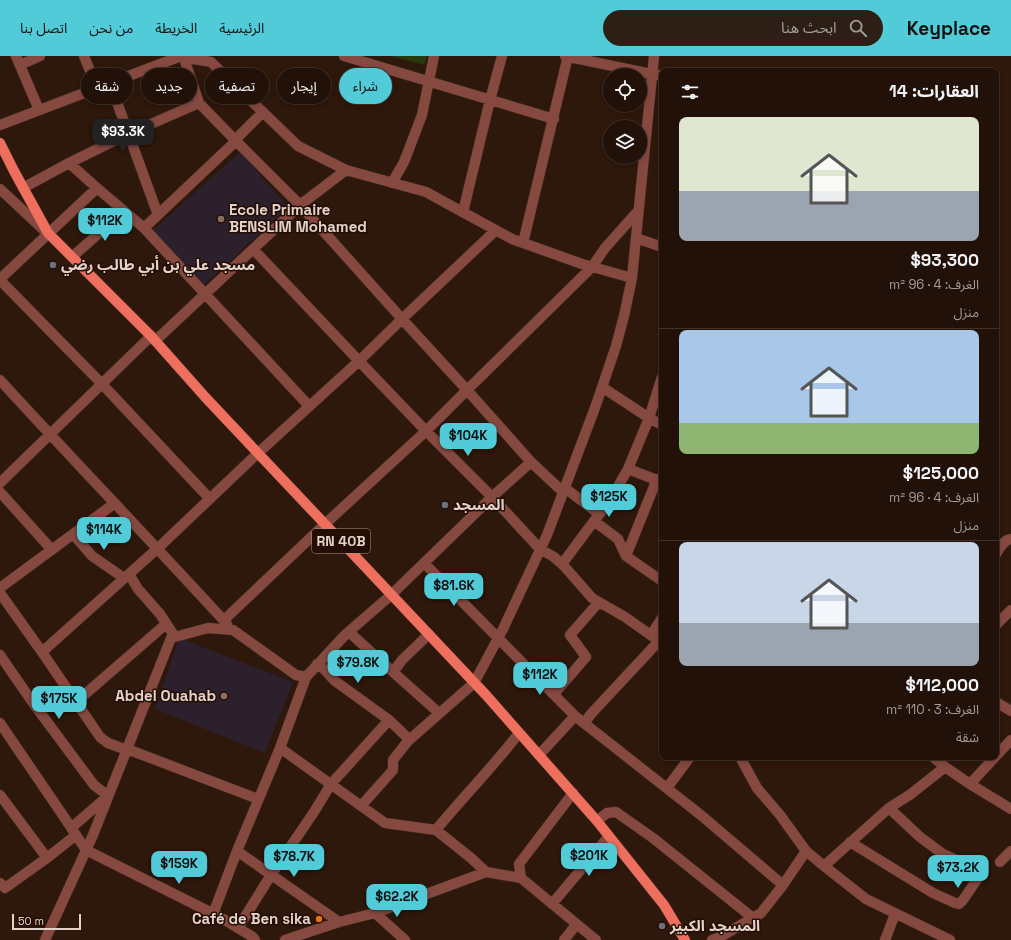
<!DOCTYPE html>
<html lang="ar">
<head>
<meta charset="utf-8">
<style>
	:root { --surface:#221108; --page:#2e1f16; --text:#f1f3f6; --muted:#a29d9c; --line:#3f3129; --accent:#52cbd9 }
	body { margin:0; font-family:"Space Grotesk","Noto Sans Arabic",sans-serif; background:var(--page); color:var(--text); direction:rtl; height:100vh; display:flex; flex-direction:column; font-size:15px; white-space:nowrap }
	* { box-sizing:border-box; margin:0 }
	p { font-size:13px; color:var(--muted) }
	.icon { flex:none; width:22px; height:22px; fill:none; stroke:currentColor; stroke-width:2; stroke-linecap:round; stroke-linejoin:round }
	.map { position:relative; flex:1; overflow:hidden; direction:ltr }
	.drawer { position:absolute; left:659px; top:12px; width:340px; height:692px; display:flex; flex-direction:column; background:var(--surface); border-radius:8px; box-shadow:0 2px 6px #0003,0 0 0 1px var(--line); direction:rtl }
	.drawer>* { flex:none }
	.guide { position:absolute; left:12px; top:12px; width:380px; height:36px; direction:rtl; display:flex; gap:8px }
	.controls { position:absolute; left:603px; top:12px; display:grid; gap:8px }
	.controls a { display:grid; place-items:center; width:44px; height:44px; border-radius:50%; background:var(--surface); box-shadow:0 2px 6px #0003,0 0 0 1px var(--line); font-size:20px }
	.scale { position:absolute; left:12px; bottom:10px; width:69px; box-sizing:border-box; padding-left:4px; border:2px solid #e2d2ca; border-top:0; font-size:11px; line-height:14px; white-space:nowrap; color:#e2d2ca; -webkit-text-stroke:3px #240e04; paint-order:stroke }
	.price { position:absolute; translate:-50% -34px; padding:0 9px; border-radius:8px; background:var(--accent); color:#111; font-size:13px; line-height:26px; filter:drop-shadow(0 1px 2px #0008) }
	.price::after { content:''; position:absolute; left:50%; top:24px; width:12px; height:9px; margin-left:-6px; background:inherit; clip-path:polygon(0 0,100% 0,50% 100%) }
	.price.active { background:#222; color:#fff }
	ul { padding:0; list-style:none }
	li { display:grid; align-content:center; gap:8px; height:212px; padding:0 20px }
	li+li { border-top:1px solid var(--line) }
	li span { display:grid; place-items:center; height:124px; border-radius:8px; color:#555 }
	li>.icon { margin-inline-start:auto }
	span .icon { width:72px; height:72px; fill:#fffc; stroke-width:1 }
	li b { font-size:17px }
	h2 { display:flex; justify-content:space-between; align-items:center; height:48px; padding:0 20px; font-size:17px }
	.pill { padding:0 14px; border-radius:18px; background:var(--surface); box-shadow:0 2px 6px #0003,0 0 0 1px var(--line); font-size:14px; line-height:36px }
	.pill.active { background:var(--accent); color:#111 }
	header { display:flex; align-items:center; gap:24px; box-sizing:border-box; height:56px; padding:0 20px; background:var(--accent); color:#111 }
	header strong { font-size:19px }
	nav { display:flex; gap:22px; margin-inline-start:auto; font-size:14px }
	.search { width:280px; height:36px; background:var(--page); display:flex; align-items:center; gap:10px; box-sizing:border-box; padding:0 14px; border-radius:22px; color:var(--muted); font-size:15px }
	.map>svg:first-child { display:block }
	.education { fill:#2c202d }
	.park { fill:#263b0d }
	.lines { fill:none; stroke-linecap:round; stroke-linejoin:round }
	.street-casing { stroke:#473126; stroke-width:11 }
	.primary-casing { stroke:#473126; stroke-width:11 }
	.street { stroke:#864940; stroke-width:10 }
	.primary { stroke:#ef6f5f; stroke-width:10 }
	.education-dot { fill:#8d6e63; stroke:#240e04; stroke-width:1.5 }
	.worship-dot { fill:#6b7280; stroke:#240e04; stroke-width:1.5 }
	.food-dot { fill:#e8710a; stroke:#240e04; stroke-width:1.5 }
	.labels { text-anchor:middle; stroke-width:3; stroke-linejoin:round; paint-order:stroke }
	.shield { fill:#240e04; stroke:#a9978f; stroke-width:1 }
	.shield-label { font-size:14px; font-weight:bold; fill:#e2d2ca }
	.poi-label { font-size:15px; font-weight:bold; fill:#e2d2ca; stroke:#240e04; text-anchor:start }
</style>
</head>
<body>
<header>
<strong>Keyplace</strong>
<div class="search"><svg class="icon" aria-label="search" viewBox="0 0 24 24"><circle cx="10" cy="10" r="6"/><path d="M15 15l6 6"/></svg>ابحث هنا</div>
<nav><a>الرئيسية</a><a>الخريطة</a><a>من نحن</a><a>اتصل بنا</a></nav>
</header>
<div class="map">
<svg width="1011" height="884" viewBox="0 0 1011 884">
	<rect width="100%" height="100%" fill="#2e170b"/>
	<!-- education -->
	<path class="education" d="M 240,96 L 288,151 L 204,229 L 153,174 Z
		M 179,582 L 293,626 L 265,697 L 155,653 Z"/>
	<!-- park -->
	<path class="park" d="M 391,0 L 427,0 L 424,9 Z"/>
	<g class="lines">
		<defs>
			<path id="street" d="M 16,0 L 39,54
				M 84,0 L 97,32
				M 178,0 L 211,6 L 298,90 L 346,114 L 426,136 L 512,183 L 582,208 L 632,222
				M 344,0 L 554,63
				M 565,0 L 651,18 L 662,19
				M 184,2 L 199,47 L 236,85
				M 20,9 L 40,0
				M 110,27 L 158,159
				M 0,69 L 181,0
				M 235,84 L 263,56
				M 69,107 L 128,78 L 199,47
				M 346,114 L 300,149 L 402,263 L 496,174
				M 392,127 L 404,106 L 422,59 L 434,0
				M 23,132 L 69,107 L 97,132
				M 0,133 L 46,176
				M 463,156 L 490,44 L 502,0
				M 636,182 L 662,191
				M 523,187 L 568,0
				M 72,201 L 124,155
				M 0,223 L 97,132 L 144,172
				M 0,224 L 102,328 L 210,443
				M 155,285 C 203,240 252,194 300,149 L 236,85 L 144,172 L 309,350
				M 662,321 L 649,362 L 662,369
				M 0,324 C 75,406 152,486 227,568
				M 602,331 L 649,362 L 628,413
				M 531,406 L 467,334 L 426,375 L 359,305 L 402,263 L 467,334 L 592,211 L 605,192 L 638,155
				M 0,427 L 151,280
				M 565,432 L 599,458
				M 0,436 L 52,494
				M 563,436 L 531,406 L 492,441 L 540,493 L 554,501 L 564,510 L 592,542 L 625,561 L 662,587
				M 594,465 L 609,446 L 628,413 L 662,426
				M 73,478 L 92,500 L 124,522
				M 996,498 C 1000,492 1003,484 1011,483
				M 626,500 L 657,423
				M 424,507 L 575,660 L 539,699
				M 562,508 L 594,465 L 618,483 L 626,500 L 662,525
				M 129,518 L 138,533 L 160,558 L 175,581
				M 0,532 L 115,447
				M 0,537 L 42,596 L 158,492 L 258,397 L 359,305 L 253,193
				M 996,569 L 1011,554
				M 349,576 L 393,616 L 402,604 L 429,578
				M 651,579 L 662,562
				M 42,596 L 100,681 L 108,687 L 127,694
				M 0,599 L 33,647 L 94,729 L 108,740 L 71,772
				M 317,608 L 324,613 L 335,625 L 389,664
				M 393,616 L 439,657
				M 554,638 L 586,601 L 570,579 L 599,546
				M 76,646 L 166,568
				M 996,646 L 1011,655
				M 575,660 L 702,760 L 783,829 L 761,857 L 722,880 L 712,884
				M 0,667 L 64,761 L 86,794 L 218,860 L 253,881 L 255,884
				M 585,667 L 590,659 L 659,585
				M 280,692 L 385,767 L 436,774
				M 127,693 L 258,743
				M 996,700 L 1011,684
				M 740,701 L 757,732 L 780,759 L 806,795
				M 933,701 L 945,711
				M 970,728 L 1011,753
				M 667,732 L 690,701
				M 0,739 L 47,802
				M 361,750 L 393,714 L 393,704 L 408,685 L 474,627 L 503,573 L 547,479 L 596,349 L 616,290 L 624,260 L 632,222 L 654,0
				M 597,765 L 607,757 L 616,756 L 653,782 L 753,862
				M 850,786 L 933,837 L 955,847 L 959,848 L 963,844 L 978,822 L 979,818 L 977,813 L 943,798 L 920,781 L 889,752
				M 237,795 L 339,866
				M 1000,806 L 1011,795
				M 486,816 L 471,802 L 436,774 C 463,741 493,711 519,677
				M 521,822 L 519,808 L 573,737
				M 0,827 L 5,832 L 47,802 L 76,779
				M 783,829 L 806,795 L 824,810
				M 552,848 L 609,780
				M 375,857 L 405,884
				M 213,858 L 237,795 L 280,692 L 306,621
				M 238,872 L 271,819 L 314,756 L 331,728 L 389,664 L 409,683
				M 45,884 L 93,779 L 171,582 L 208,572 L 233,574 L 296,619 L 306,621 L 345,579 L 391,539 L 492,441 L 426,375 L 325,468 L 224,564
				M 285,884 L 339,866 L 375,857 L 486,816 L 521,822 L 596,884
				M 564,884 L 576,869
				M 885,884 L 895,858
				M 950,884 L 866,843 L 824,810 L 889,752 L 911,738 L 945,711 L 970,728 L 995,701"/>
			<path id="primary" d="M 0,87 L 14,115 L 48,177 L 151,280 L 206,342 L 486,639 L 597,765 L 664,849 L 685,884"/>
		</defs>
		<!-- street casing -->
		<use href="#street" class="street-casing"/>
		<!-- primary casing -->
		<use href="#primary" class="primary-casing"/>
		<!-- street -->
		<use href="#street" class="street"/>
		<!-- primary -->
		<use href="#primary" class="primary"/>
	</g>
	<!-- markers -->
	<g class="education-dot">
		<circle cx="221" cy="163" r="4"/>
		<circle cx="224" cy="640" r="4"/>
	</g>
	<g class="worship-dot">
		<circle cx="53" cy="209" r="4"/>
		<circle cx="445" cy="449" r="4"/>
		<circle cx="662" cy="870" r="4"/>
	</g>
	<circle class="food-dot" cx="319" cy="863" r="4"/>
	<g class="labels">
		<!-- shield labels -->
		<rect class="shield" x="312" y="473" width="58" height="24" rx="3"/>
		<g class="shield-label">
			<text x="341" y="490">RN 40B</text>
		</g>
		<!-- poi labels -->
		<g class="poi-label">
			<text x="229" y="159">Ecole Primaire<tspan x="229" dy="17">BENSLIM Mohamed</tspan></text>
			<text x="61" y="214">مسجد علي بن أبي طالب رضي</text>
			<text x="453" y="454">المسجد</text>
			<text x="216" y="645" text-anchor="end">Abdel Ouahab</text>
			<text x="311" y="868" text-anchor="end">Café de Ben sika</text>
			<text x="670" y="875">المسجد الكبير</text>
		</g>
	</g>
</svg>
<div class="controls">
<a><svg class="icon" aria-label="locate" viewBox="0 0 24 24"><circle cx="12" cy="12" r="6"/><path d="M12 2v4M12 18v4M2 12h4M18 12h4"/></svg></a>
<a><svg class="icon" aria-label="layers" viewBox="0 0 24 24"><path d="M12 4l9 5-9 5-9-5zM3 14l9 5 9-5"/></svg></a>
</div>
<div class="scale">50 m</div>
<b class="price active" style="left:123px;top:97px">$93.3K</b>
<b class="price" style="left:105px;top:186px">$112K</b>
<b class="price" style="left:468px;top:401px">$104K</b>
<b class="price" style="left:609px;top:462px">$125K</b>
<b class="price" style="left:104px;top:495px">$114K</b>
<b class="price" style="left:454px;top:551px">$81.6K</b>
<b class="price" style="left:358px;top:628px">$79.8K</b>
<b class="price" style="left:540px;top:640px">$112K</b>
<b class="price" style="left:59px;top:664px">$175K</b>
<b class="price" style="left:589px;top:821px">$201K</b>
<b class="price" style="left:294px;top:822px">$78.7K</b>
<b class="price" style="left:179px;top:829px">$159K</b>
<b class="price" style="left:958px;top:833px">$73.2K</b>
<b class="price" style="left:397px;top:862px">$62.2K</b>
<div class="guide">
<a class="pill active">شراء</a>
<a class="pill">إيجار</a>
<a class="pill">تصفية</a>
<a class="pill">جديد</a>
<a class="pill">شقة</a>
</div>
<section class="drawer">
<h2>العقارات: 14<svg class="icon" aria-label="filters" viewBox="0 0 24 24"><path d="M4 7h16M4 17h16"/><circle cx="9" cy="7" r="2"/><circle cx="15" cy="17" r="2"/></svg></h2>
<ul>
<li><span style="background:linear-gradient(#dfe7d0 60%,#9aa5b1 0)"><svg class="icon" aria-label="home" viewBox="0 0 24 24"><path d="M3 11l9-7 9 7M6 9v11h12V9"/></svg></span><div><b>$93,300</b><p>الغرف: 4 · 96 m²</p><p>منزل</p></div></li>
<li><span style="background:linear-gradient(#a9c7e8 75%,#8fb573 0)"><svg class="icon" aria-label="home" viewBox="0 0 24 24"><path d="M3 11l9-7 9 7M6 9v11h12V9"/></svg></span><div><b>$125,000</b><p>الغرف: 4 · 96 m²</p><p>منزل</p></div></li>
<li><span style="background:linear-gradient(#c9d6e8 65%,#9aa5b1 0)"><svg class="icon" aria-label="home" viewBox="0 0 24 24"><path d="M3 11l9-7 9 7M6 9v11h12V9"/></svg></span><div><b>$112,000</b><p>الغرف: 3 · 110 m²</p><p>شقة</p></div></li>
</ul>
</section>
</div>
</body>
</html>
